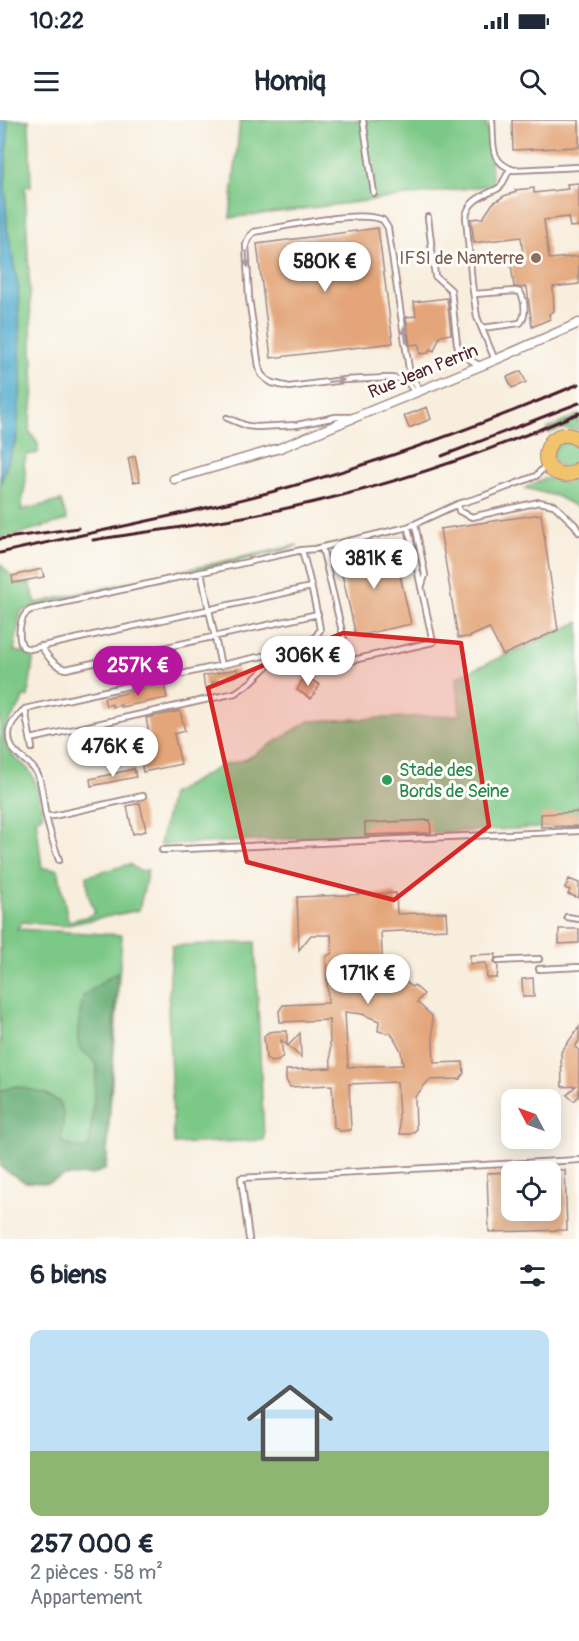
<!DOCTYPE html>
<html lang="fr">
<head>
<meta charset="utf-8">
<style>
	:root { --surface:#fff; --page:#f6f6f7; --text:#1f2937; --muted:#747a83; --accent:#b5179e }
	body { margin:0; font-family:Pangolin,sans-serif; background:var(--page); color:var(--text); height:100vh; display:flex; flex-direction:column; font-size:22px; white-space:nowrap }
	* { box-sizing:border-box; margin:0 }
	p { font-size:20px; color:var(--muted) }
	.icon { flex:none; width:33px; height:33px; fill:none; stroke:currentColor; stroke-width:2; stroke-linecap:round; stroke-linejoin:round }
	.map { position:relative; height:1119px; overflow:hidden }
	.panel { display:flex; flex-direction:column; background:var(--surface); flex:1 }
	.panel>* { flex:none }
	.needle { width:39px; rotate:311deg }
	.controls { position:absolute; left:501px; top:969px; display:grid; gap:12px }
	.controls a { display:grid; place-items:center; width:60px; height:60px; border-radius:12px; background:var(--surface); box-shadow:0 3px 15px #0003; font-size:30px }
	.price { position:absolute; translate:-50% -51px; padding:0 14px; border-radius:21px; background:#fff; color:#222; font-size:20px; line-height:39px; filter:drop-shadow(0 2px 3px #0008) }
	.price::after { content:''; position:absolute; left:50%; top:36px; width:18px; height:14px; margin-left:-9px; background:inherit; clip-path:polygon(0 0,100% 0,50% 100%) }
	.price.active { background:var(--accent); color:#fff }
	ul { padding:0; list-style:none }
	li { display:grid; align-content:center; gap:12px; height:318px; padding:0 30px }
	li span { display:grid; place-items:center; height:186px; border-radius:12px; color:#555 }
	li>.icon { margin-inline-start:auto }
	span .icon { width:108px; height:108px; fill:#fffc; stroke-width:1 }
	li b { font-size:26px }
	h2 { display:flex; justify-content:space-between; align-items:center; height:72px; padding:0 30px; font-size:26px }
	.status { display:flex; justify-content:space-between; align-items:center; height:42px; padding:0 30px; background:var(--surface); direction:ltr }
	.status svg { height:16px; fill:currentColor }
	header { display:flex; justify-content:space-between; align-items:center; height:78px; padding:0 30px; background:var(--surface); font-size:27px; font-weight:700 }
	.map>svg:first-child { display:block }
	.green { fill:#7cc886; stroke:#637458; stroke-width:1.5 }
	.forest { fill:#65ac73; stroke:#58664f; stroke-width:1.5 }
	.water { fill:#4eabcd; stroke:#4c657c; stroke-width:1.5 }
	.building { fill:#e3a579; fill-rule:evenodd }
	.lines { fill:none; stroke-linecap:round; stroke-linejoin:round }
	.service-casing { stroke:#a18684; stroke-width:8 }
	.minor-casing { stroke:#a18684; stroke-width:11 }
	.primary-casing { stroke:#a18684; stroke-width:16 }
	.service { stroke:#fff; stroke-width:4.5 }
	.minor { stroke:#fff; stroke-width:8 }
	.primary { stroke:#f1c36a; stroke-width:14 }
	.rail { stroke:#4a1f2b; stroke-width:3 }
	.oneway { fill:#ae9aa0 }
	.marked { fill:#d62828; fill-opacity:0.2; stroke:#d62828; stroke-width:4.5; stroke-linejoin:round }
	.education-dot { fill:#8d6e63; stroke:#fdfcf7; stroke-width:2 }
	.leisure-dot { fill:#2e9e5b; stroke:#fdfcf7; stroke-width:2 }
	.labels { text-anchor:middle; stroke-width:6; stroke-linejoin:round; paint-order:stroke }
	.education-label { font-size:18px; fill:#785e54; stroke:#fdfcf7; text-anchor:end }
	.street-label { font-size:18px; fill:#4a1f2b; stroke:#fdfcf7 }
	.leisure-label { font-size:18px; fill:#27864d; stroke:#fdfcf7; text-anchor:start }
</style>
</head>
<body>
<div class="status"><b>10:22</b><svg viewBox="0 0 49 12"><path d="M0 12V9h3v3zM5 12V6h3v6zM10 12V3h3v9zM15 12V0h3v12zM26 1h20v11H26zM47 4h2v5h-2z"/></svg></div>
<header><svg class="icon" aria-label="menu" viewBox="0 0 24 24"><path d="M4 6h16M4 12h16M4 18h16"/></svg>Homiq<svg class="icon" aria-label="search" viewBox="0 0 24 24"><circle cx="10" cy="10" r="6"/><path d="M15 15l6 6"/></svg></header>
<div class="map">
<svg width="579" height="1119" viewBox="0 0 579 1119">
	<rect width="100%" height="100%" fill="#fdfcf7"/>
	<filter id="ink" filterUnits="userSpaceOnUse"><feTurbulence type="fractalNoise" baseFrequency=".0167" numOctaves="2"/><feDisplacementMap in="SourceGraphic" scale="12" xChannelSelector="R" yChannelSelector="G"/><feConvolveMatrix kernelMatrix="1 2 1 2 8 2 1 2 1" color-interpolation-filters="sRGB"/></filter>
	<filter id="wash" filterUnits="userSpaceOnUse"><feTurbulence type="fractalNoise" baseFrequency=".008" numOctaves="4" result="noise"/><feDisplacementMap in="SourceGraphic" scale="24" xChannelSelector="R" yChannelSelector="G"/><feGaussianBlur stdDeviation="1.35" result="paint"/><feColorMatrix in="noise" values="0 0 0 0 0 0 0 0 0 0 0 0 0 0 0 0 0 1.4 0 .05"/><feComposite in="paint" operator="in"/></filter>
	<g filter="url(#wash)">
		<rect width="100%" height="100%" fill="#f8eede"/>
		<!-- green -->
		<path class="green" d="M 7,0 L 29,0 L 31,67 L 25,66 L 34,270 L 29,311 L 38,324 L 38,333 L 27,335 L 24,344 L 26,360 L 21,390 L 61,381 L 67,400 L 0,419 L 0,364 L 14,325 L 16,323 L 21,262 L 18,166 L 7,107 L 5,66 L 8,10 Z
			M 240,0 L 486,0 L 493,65 L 230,98 Z
			M 579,295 L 579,310 L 561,309 L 549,313 L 547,309 Z
			M553 335a13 13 0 1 1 26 0a13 13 0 1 1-26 0Z
			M 546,358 L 564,363 L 579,360 L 579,388 L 556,376 L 525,368 Z
			M 298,425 L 286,430 L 21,491 L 14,531 L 34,534 L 28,577 L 23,577 C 22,590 7,597 5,614 C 3,638 24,639 32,655 C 39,667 40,682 43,695 L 36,699 L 42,748 L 58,749 L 68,800 L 70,801 L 89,796 L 95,792 L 88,774 L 87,756 L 130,744 L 139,751 L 148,750 L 139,790 L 62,806 L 22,802 L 17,809 L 122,815 L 106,1049 L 55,1053 L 0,1027 L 0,444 L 19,464 L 30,463 L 36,483 Z
			M 579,502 L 579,706 L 160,725 L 171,674 L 221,646 L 247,639 L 309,601 L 460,595 L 457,557 Z
			M 255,822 L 264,1020 L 174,1024 L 168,891 L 172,826 Z"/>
		<!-- forest -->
		<path class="forest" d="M 117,852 L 106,1049 L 91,1055 L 64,1056 L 48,1063 L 25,1062 L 0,1047 L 0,971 L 15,966 L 45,973 L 59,982 L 64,993 L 61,1020 C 67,1026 81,1030 89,1027 L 97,946 C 93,938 87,935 81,929 C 73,921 82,888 83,876 Z"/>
		<!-- water -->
		<path class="water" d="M 0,0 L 7,0 L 8,10 L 5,66 L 7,107 L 18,166 L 21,262 L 16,323 L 14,325 L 0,364 Z"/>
		<g id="blocks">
			<!-- building -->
			<path class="building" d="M 512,0 L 579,0 L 579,27 L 513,30 Z
				M 579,63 L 579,106 L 570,107 L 568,97 L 544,100 L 549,139 L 579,136 L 579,164 L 553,167 L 554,191 L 549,194 L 550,199 L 532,207 L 527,167 L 514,167 L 511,144 L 524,142 L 521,117 L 474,123 L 471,99 L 483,98 L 493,83 L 504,76 L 516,72 L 515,70 L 534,68 L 534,73 L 568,69 L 567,64 Z
				M 378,108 L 393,223 L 271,238 L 257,124 Z
				M 447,178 L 451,214 L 440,216 L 434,231 L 430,229 L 428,233 L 420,234 L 419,224 L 410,225 L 406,197 L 416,196 L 414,182 Z
				M 521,251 L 526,262 L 512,268 L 507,257 Z
				M 427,287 L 431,299 L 409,308 L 404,296 Z
				M 135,336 L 140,361 L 133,362 L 128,338 Z
				M 541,394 L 558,510 L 503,535 L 489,508 L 469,517 L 458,518 L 440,409 Z
				M 393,424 L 411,504 L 356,516 L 338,436 Z
				M 42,449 L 44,457 L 13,463 L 12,456 Z
				M 237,549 L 238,556 L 212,562 L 213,566 L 205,568 L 203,556 Z
				M 305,556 L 320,565 L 311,579 L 297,570 Z
				M 164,564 L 167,578 L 121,587 L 121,585 L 112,587 L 112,584 L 106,586 L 104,578 Z
				M 180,591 L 185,611 L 174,614 L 181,644 L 143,652 L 137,621 L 150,618 L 146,598 Z
				M 134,649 L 136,657 L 91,666 L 90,659 Z
				M 140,683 L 146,711 L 133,714 L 127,686 Z
				M 579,692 L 579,706 L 541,707 L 541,694 Z
				M 430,700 L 431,713 L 365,715 L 365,703 Z
				M 569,759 L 579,763 L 579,778 L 568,774 L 570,770 L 565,768 Z
				M 396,773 L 397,794 L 446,792 L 447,809 L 381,812 L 383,852 L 396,864 L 402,858 L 412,867 L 414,865 L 424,874 L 417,882 L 432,896 L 434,943 L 463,942 L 464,953 L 460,959 L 429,960 L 415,977 L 416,1010 L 410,1014 L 400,1014 L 397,962 L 349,964 L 351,1010 L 340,1011 L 334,1007 L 332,965 L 290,967 L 286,960 L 286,950 L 331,948 L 329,900 L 280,902 L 279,891 L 283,885 L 328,883 L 326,837 L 332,833 L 331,815 L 311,815 L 299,830 L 297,777 ZM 345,892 L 362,894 L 379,901 L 378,911 L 386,913 L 390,912 L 394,918 L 401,931 L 403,945 L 348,947 Z
				M 559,809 L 579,809 L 579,823 L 559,824 Z
				M 496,834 L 494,842 L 498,846 L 497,858 L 487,858 L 486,843 L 470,844 L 470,835 Z
				M 533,858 L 534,877 L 523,877 L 522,859 Z
				M 579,907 L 579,921 L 575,927 L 579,930 L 579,976 L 574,981 L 567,975 L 576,966 L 562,967 L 561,932 Z
				M 278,911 L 287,911 L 287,925 L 281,920 L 283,936 L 278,941 L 271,942 L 266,938 L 264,916 L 269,912 Z
				M 300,913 L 301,937 L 288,926 Z
				M 550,1050 L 565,1050 L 567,1110 L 489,1112 L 487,1053 L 512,1052 L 512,1090 L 550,1090 Z"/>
		</g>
	</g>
	<g filter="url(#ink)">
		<use href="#blocks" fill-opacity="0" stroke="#a18684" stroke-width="1.5"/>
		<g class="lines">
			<defs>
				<path id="service" d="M 363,0 L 374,73
					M 492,0 C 494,22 488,42 514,50 L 579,47
					M 428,97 L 435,156 L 451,170 L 457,224 C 460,235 471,240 480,246
					M 474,174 L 515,171 L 520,172 C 525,180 527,196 520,203 L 482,208
					M 495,240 L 477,197 L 472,164 L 466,97 C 468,80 483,76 497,69 L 501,66 L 510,49
					M 415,272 L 407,262 L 402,259 L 388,258 L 344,260 L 289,267 L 272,263 L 266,259 L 261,254 L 259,247 L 249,178 L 246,125 L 249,117 L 254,112 C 284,107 357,89 383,100 L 388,108 L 409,249 L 413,259 L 420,270
					M 227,298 L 247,306 L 257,307 L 297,305 L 336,297 L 351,297
					M 458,384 L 459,391 L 472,397 L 539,382 L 554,385 L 575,405 L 579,412
					M 415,404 L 425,455 L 421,468
					M 322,427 L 349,541 L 433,522 L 408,407
					M 302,430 L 315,429 L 408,407 L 458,384 L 481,377 L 536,356 L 546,345
					M 201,452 L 221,546
					M 41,526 C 47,536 54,546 66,549 L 318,494
					M 25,589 L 32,628
					M 97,605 L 103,635
					M 31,619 L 235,573 L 251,562 L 280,534
					M 46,696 L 53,696 L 143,676
					M 162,730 L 579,711
					M 59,740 C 54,725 49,711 46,696 C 43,683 43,667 38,655 C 31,639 9,636 9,616 C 8,604 18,596 25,589 L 303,527 L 312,522 L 320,510 C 316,483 309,457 302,430 L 30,490 C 19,496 17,517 23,527 L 30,529 L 311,467
					M 567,797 L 579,799
					M 498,841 L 539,839
					M 539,849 L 579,847
					M 249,1119 L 241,1058 L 579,1040"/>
				<path id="minor" d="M 174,359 L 280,328 L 495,240 L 579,203"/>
				<path id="primary" d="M 579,320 C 551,299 531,348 561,354 C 568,356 573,354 579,349"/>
			</defs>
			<!-- service casing -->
			<use href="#service" class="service-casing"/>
			<!-- minor casing -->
			<use href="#minor" class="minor-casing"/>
			<!-- primary casing -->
			<use href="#primary" class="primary-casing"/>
			<!-- service -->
			<use href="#service" class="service"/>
			<!-- minor -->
			<use href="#minor" class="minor"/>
			<!-- primary -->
			<use href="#primary" class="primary"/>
			<!-- rail -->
			<path class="rail" d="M 442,336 L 579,283
				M 0,419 L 78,408
				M 93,420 C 157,410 221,403 283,389 C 385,368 484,334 579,293
				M 0,433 C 92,412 184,395 275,371 C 378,343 480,306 579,264"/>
		</g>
		<!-- one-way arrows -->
		<defs><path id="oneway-solid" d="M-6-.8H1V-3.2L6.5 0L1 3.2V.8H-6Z" transform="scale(1.5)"/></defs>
		<g class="oneway">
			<use href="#oneway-solid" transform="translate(247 139) rotate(86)"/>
			<use href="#oneway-solid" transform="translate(405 215) rotate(-99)"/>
			<use href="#oneway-solid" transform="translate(336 261) rotate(-7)"/>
		</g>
	</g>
	<!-- marked area -->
	<path class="marked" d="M 343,513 L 461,523 L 489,706 L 394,780 L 247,742 L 208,568 Z"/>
	<!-- markers -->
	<circle class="education-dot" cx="536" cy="138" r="6"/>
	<circle class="leisure-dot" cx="387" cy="660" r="6"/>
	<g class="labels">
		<!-- education labels -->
		<g class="education-label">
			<text x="524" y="144">IFSI de Nanterre</text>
		</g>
		<!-- street labels -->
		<g class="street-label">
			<text transform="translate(423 251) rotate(-22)" y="6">Rue Jean Perrin</text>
		</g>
		<!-- leisure labels -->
		<g class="leisure-label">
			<text x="399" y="656">Stade des<tspan x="399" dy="21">Bords de Seine</tspan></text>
		</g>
	</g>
</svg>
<div class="controls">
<a><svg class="needle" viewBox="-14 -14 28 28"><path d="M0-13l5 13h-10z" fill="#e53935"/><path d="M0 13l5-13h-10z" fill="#747a83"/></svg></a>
<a><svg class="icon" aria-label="locate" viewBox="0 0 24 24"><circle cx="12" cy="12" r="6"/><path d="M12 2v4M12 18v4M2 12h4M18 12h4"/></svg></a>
</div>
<b class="price" style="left:325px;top:173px">580K €</b>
<b class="price" style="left:374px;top:470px">381K €</b>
<b class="price" style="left:308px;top:567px">306K €</b>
<b class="price active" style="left:138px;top:577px">257K €</b>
<b class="price" style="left:113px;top:658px">476K €</b>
<b class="price" style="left:368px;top:885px">171K €</b>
</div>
<section class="panel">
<h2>6 biens<svg class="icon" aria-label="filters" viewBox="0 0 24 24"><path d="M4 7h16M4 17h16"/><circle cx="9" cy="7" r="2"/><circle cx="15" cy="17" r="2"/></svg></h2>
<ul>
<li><span style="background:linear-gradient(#bfe0f5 65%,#8fb573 0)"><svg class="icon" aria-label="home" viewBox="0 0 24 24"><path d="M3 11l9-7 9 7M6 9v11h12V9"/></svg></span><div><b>257 000 €</b><p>2 pièces · 58 m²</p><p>Appartement</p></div></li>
</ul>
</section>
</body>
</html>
